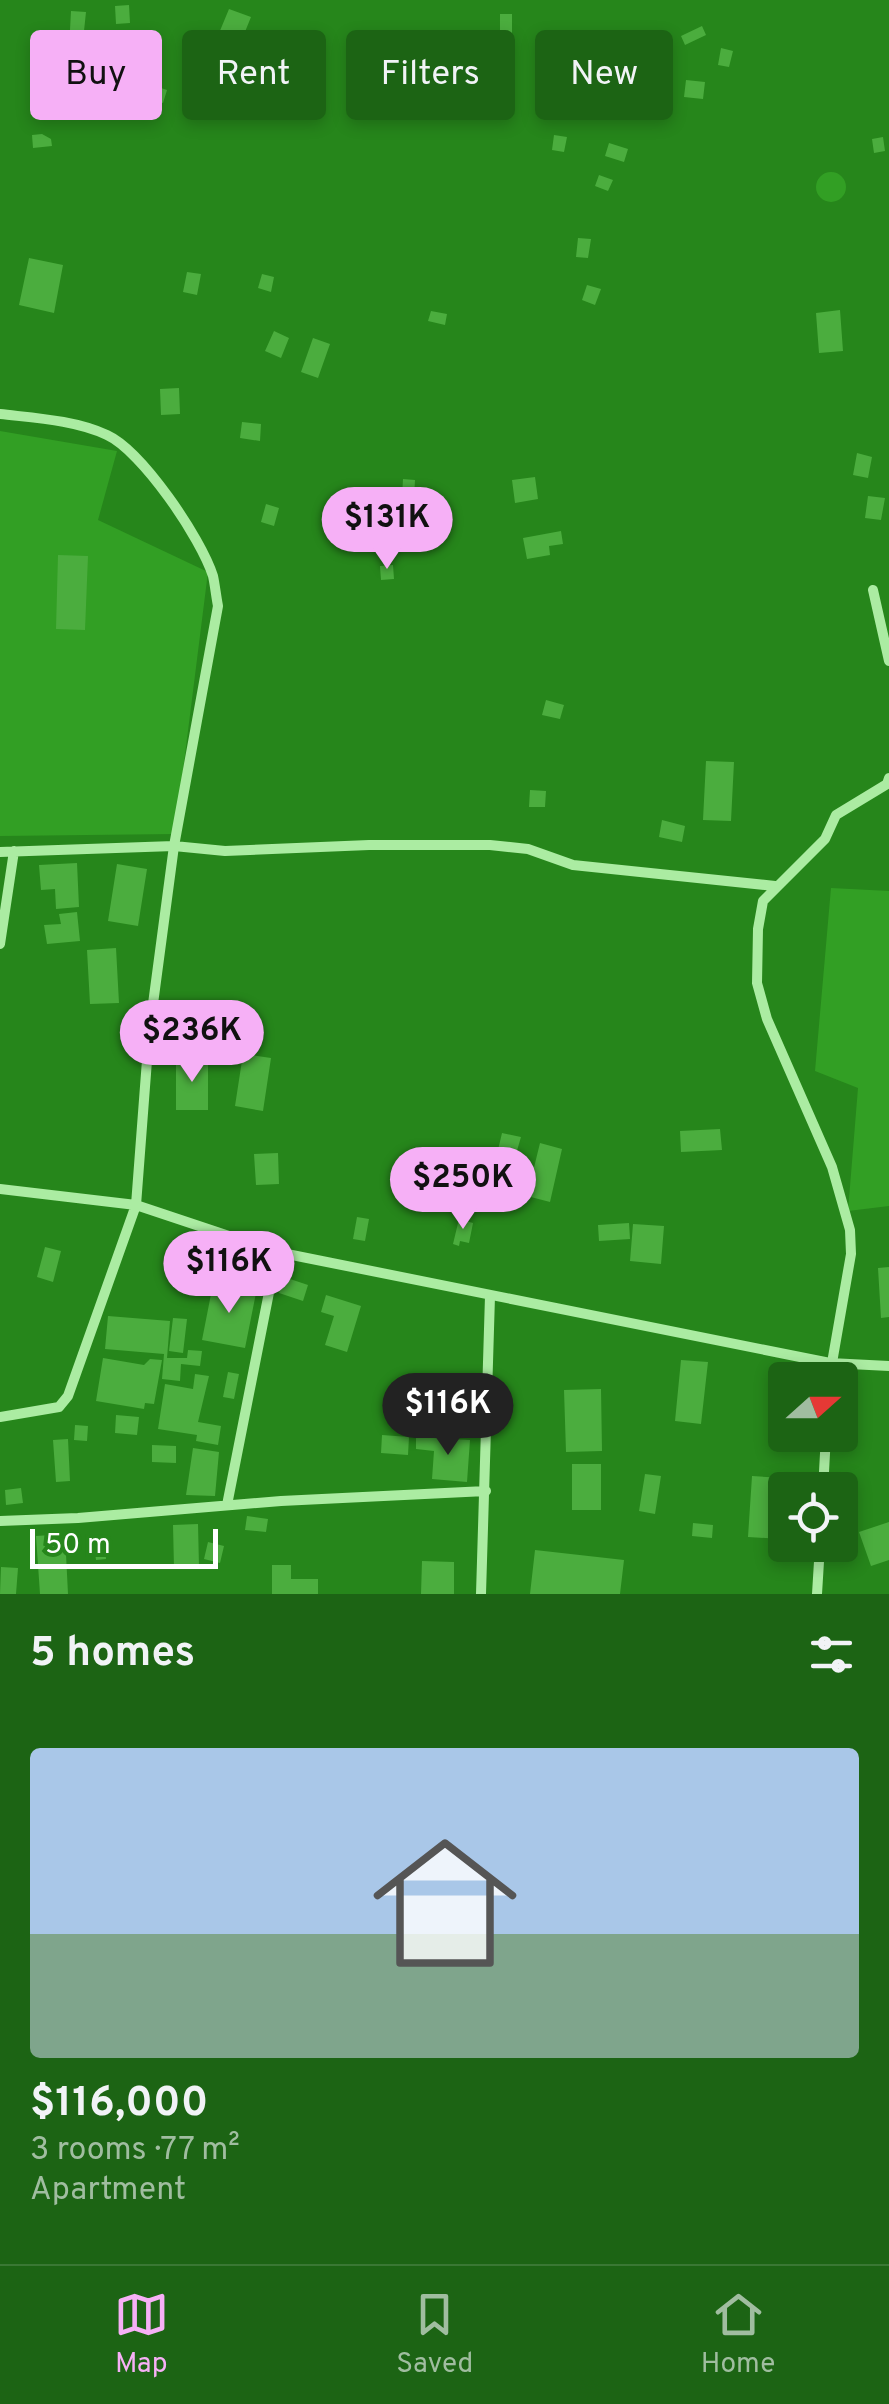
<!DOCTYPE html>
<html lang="en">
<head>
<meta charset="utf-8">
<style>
	:root { --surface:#1c6414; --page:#256a1d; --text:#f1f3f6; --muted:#a0bda0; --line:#3a7834; --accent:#f6b0f6 }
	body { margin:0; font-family:Overpass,sans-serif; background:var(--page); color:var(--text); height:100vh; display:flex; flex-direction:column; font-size:38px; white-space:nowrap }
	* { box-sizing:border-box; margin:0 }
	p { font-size:32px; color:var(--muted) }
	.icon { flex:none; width:55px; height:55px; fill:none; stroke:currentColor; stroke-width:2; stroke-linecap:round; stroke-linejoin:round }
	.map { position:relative; height:1594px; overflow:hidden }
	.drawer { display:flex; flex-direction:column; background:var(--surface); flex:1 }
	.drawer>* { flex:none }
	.top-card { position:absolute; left:30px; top:30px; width:830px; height:90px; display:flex; gap:20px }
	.needle { width:65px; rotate:69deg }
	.buttons { position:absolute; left:768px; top:1362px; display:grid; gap:20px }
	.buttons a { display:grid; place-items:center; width:90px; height:90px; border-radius:10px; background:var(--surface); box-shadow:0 5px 15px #0003; font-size:50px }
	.scale { position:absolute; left:30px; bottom:25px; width:188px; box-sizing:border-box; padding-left:10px; border:5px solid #fff; border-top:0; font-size:28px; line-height:35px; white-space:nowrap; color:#fff; -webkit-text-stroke:8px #26861b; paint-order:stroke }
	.price { position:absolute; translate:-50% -85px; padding:0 22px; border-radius:35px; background:var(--accent); color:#111; font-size:32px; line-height:65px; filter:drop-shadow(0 2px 5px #0008) }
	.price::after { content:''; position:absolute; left:50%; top:60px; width:30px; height:22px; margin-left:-15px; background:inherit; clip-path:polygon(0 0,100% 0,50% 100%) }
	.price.current { background:#222; color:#fff }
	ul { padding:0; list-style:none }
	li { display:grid; align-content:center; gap:20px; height:530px; padding:0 30px }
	li span { display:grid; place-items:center; height:310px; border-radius:10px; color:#555 }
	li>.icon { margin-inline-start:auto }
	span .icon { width:180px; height:180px; fill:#fffc; stroke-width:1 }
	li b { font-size:42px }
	h2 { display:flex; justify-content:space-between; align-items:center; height:120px; padding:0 30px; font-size:42px }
	.tag { padding:0 35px; border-radius:10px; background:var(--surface); box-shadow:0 5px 15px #0003; font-size:35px; line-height:90px }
	.tag.current { background:var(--accent); color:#111 }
	.menu { display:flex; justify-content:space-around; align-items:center; height:140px; border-top:2px solid var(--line); background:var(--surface); font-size:28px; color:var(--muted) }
	.menu a { display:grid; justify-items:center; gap:5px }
	.menu .current { color:var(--accent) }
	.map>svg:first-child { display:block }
	.green { fill:#329f24 }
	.building { fill:#4bad3e }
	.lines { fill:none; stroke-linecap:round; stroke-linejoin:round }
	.minor { stroke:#abeca2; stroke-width:10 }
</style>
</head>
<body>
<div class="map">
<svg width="889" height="1594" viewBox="0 0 889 1594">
	<rect width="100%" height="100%" fill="#26861b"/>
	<!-- green -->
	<path class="green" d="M816 187a15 15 0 1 1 30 0a15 15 0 1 1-30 0Z
		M 0,431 L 117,451 L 98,520 L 208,572 L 175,834 L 0,836 Z
		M 831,888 L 889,891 L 889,1206 L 848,1211 L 858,1088 L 815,1071 Z
		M 418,1394 L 434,1408 L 435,1414 L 429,1422 L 416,1428 L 405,1418 L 406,1404 Z"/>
	<!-- building -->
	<path class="building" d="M 129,5 L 130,23 L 116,24 L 115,6 Z
		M 229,9 L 251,17 L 234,59 L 212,50 Z
		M 71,11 L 86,12 L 84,31 L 70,30 Z
		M 500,14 L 512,14 L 512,33 L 500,33 Z
		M 702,26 L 706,35 L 685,45 L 681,36 Z
		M 94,40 L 109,41 L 109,55 L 93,55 Z
		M 721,48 L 733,51 L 729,67 L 718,65 Z
		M 257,50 L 283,65 L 261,103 L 236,89 Z
		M 648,65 L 663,70 L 659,84 L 645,80 Z
		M 49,66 L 68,70 L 61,100 L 42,92 Z
		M 686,80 L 705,82 L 703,99 L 684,97 Z
		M 152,85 L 167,90 L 163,103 L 148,98 Z
		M 565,94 L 583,99 L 579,115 L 561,110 Z
		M 629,97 L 645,100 L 645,109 L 627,109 Z
		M 42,134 L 51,139 L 52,146 L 33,148 L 32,135 Z
		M 554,135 L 567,137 L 564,152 L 552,150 Z
		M 883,137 L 885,151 L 874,153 L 872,139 Z
		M 609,143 L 628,149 L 624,162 L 605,156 Z
		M 599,175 L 613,180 L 608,191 L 595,186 Z
		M 578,238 L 591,239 L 588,258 L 576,257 Z
		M 29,258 L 63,265 L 54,313 L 19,305 Z
		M 187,272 L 201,274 L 197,295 L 183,292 Z
		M 262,274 L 274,277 L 271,292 L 258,288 Z
		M 587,285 L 601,289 L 595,305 L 582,300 Z
		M 840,310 L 843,351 L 819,353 L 816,313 Z
		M 431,311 L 447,314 L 445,325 L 428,321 Z
		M 274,331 L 289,338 L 281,358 L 265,351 Z
		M 313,338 L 330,344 L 318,378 L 301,372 Z
		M 179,388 L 180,414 L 161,415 L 160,389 Z
		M 242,422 L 261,424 L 260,441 L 240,438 Z
		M 857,453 L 872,457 L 868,478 L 853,475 Z
		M 535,477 L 538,499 L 515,503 L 512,480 Z
		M 403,479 L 415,480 L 414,498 L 402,497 Z
		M 340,491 L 354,495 L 351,508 L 338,505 Z
		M 868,496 L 885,498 L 881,520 L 865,518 Z
		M 266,504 L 279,508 L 274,526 L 261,522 Z
		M 561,531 L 563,544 L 549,546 L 550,555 L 527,559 L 523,538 Z
		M 58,555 L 88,556 L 85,630 L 56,629 Z
		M 393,565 L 394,579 L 381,580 L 380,566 Z
		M 546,700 L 564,705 L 560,719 L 542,715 Z
		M 706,761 L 734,762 L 731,821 L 703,820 Z
		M 530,790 L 546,791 L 545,807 L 529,807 Z
		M 662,820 L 685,826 L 682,842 L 659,837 Z
		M 77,863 L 79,907 L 56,909 L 55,889 L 41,890 L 39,865 Z
		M 117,864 L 147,869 L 138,926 L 108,921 Z
		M 77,912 L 80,941 L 47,944 L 44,925 L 61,924 L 59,914 Z
		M 116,948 L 119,1003 L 90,1004 L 87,950 Z
		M 243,1054 L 271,1058 L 263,1111 L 235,1106 Z
		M 176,1059 L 208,1060 L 208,1110 L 176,1110 Z
		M 720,1129 L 722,1150 L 681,1152 L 680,1131 Z
		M 502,1133 L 521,1137 L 516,1154 L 498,1150 Z
		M 540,1143 L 562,1149 L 550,1202 L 527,1196 Z
		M 278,1153 L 279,1184 L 256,1185 L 254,1154 Z
		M 357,1217 L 369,1219 L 365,1241 L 353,1239 Z
		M 459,1219 L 473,1223 L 469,1243 L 460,1241 L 459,1246 L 453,1244 Z
		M 629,1223 L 630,1239 L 599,1241 L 598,1225 Z
		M 633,1224 L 664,1226 L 661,1264 L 630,1261 Z
		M 45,1247 L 61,1251 L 53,1282 L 37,1277 Z
		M 889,1267 L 889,1317 L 881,1318 L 878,1268 Z
		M 284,1277 L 308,1285 L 303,1301 L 279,1293 Z
		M 213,1284 L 256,1293 L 245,1348 L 202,1340 Z
		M 326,1295 L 361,1306 L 347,1352 L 325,1345 L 334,1316 L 321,1312 Z
		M 108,1316 L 170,1321 L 167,1358 L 187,1358 L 188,1350 L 202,1351 L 200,1366 L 181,1364 L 180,1381 L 162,1379 L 164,1354 L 105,1349 Z
		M 173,1318 L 187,1319 L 183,1353 L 169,1351 Z
		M 103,1358 L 144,1365 L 150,1359 L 162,1360 L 154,1404 L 145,1403 L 144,1409 L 96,1401 Z
		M 681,1360 L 708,1362 L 701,1424 L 675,1421 Z
		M 228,1372 L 239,1374 L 234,1399 L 223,1397 Z
		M 195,1374 L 209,1376 L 198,1422 L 221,1426 L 218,1445 L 196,1441 L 197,1435 L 158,1429 L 165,1384 L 193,1389 Z
		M 601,1389 L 602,1451 L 566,1452 L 564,1390 Z
		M 116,1415 L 139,1417 L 137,1435 L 115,1433 Z
		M 75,1425 L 88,1426 L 87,1441 L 74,1440 Z
		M 382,1435 L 409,1437 L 408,1455 L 381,1453 Z
		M 416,1437 L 470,1440 L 467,1482 L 432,1479 L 434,1451 L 416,1449 Z
		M 68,1439 L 70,1481 L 56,1482 L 53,1440 Z
		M 152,1445 L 176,1446 L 176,1463 L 152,1462 Z
		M 193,1448 L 219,1452 L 215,1496 L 186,1495 Z
		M 572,1464 L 601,1464 L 601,1510 L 572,1510 Z
		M 645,1474 L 661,1476 L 655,1514 L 639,1511 Z
		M 752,1476 L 784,1478 L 781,1539 L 748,1537 Z
		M 21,1488 L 23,1503 L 6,1505 L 5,1490 Z
		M 247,1516 L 268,1519 L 266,1532 L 245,1530 Z
		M 889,1522 L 889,1560 L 871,1566 L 859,1532 Z
		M 693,1523 L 713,1525 L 712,1538 L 692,1536 Z
		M 198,1524 L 199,1567 L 174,1568 L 173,1525 Z
		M 65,1534 L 68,1594 L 40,1594 L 36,1536 Z
		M 208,1542 L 224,1546 L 220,1563 L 204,1559 Z
		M 105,1543 L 106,1559 L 96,1560 L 94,1544 Z
		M 535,1550 L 624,1560 L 620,1594 L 530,1594 Z
		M 422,1561 L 454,1562 L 454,1594 L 421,1594 Z
		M 272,1565 L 291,1565 L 291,1579 L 318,1579 L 318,1594 L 272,1594 Z
		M 1,1567 L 18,1568 L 16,1594 L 0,1594 Z"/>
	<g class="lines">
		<!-- minor -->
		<path class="minor" d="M 0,414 C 34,418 75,420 107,435 C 142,451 201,538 213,576 C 215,585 216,596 218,606 L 174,846 L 149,1034 L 136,1205 L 68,1396 L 59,1407 L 0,1417
			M 873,590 L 889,661
			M 0,852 L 174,846 L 225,851 L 369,845 L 490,845 L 528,849 L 573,865 L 775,886
			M 0,944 L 14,851
			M 0,1189 L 136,1205 L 277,1252 L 830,1363 L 889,1366
			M 829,1380 L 851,1254 L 850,1230 L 832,1167 L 767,1019 L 757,983 L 758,929 L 763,901 L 825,839 L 836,815 L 887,784 L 889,778
			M 823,1490 L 826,1435
			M 227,1505 L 277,1252
			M 0,1521 L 78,1518 L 281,1501 L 486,1491
			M 481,1594 L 490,1296
			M 817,1594 L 820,1545"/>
	</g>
</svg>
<div class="buttons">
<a><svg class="needle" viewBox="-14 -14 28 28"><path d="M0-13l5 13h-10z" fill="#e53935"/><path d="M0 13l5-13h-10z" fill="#a0bda0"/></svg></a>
<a><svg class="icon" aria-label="locate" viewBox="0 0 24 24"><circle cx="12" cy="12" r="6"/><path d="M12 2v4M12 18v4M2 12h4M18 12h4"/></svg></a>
</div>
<div class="scale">50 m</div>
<b class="price" style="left:387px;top:572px">$131K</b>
<b class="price" style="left:192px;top:1085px">$236K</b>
<b class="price" style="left:463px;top:1232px">$250K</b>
<b class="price" style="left:229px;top:1316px">$116K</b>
<b class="price current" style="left:448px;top:1458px">$116K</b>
<div class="top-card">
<a class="tag current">Buy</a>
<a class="tag">Rent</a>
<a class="tag">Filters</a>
<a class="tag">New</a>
</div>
</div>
<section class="drawer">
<h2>5 homes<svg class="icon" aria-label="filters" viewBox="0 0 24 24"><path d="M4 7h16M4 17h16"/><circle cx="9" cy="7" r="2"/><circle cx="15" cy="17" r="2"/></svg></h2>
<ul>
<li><span style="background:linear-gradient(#a9c7e8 60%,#7fa58c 0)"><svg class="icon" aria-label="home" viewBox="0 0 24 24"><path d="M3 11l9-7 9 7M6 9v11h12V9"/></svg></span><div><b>$116,000</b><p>3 rooms · 77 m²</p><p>Apartment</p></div></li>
</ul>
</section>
<nav class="menu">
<a class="current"><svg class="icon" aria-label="map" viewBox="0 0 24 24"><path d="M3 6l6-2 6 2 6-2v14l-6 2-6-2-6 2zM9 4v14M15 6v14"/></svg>Map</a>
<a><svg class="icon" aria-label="saved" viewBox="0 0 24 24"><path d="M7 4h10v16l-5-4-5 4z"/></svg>Saved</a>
<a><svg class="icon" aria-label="home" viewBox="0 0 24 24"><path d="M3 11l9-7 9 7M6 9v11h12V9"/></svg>Home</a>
</nav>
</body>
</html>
